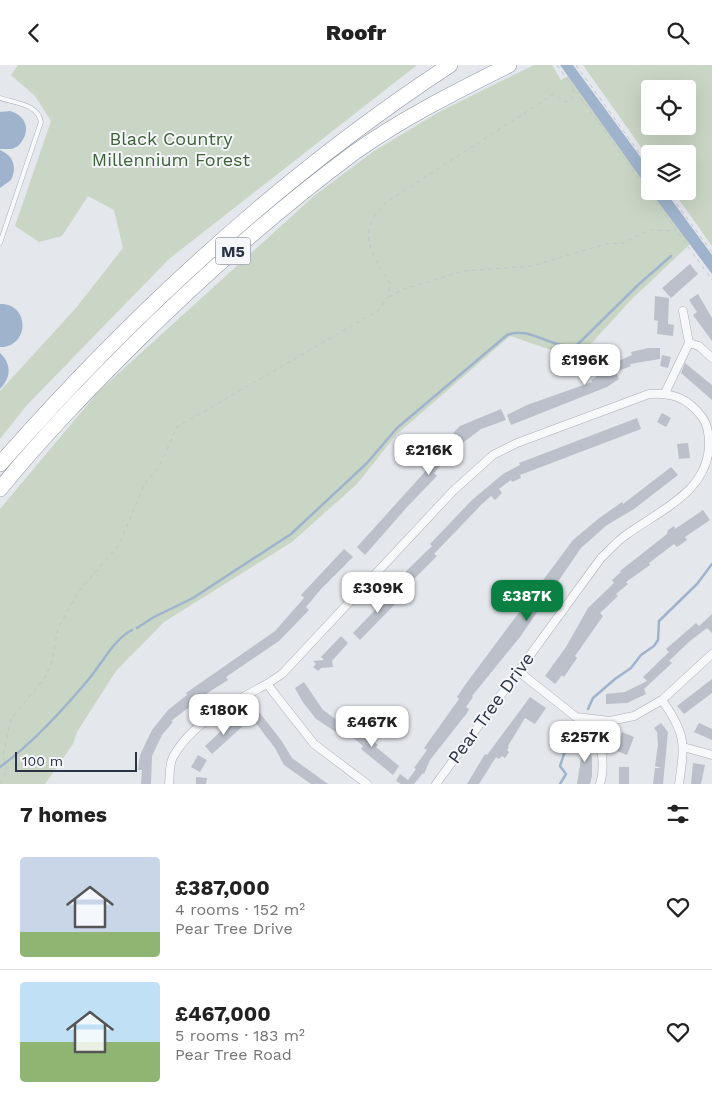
<!DOCTYPE html>
<html lang="en">
<head>
<meta charset="utf-8">
<style>
	:root { --surface:#fff; --page:#f6f6f6; --text:#222; --muted:#767676; --line:#e0e0e0; --accent:#0b8043 }
	body { margin:0; font-family:"Work Sans",sans-serif; background:var(--page); color:var(--text); height:100vh; display:flex; flex-direction:column; font-size:19px; white-space:nowrap }
	* { box-sizing:border-box; margin:0 }
	p { font-size:16px; color:var(--muted) }
	.icon { flex:none; width:28px; height:28px; fill:none; stroke:currentColor; stroke-width:2; stroke-linecap:round; stroke-linejoin:round }
	.map { position:relative; height:719px; overflow:hidden }
	.sheet { display:flex; flex-direction:column; background:var(--surface); flex:1 }
	.sheet>* { flex:none }
	.buttons { position:absolute; left:641px; top:15px; display:grid; gap:10px }
	.buttons a { display:grid; place-items:center; width:55px; height:55px; border-radius:5px; background:var(--surface); box-shadow:0 5px 20px #0002; font-size:25px }
	.scale { position:absolute; left:15px; bottom:12px; width:122px; box-sizing:border-box; padding-left:5px; border:2px solid #2b3445; border-top:0; font-size:14px; line-height:18px; white-space:nowrap; color:#2b3445; -webkit-text-stroke:4px #f4f6f9; paint-order:stroke }
	.price { position:absolute; translate:-50% -42px; padding:0 11px; border-radius:10px; background:#fff; color:#222; font-size:16px; line-height:32px; filter:drop-shadow(0 1px 2px #0008) }
	.price::after { content:''; position:absolute; left:50%; top:30px; width:15px; height:11px; margin-left:-8px; background:inherit; clip-path:polygon(0 0,100% 0,50% 100%) }
	.price.current { background:var(--accent); color:#fff }
	ul { padding:0; list-style:none }
	li { display:flex; align-items:center; gap:15px; height:125px; padding:0 20px }
	li+li { border-top:1px solid var(--line) }
	li span { display:grid; place-items:center; flex:none; width:140px; height:100px; border-radius:5px; color:#555 }
	li>.icon { margin-inline-start:auto }
	span .icon { width:60px; height:60px; fill:#fffc; stroke-width:1 }
	li b { font-size:21px }
	h2 { display:flex; justify-content:space-between; align-items:center; height:60px; padding:0 20px; font-size:21px }
	header { display:flex; justify-content:space-between; align-items:center; height:65px; padding:0 20px; background:var(--surface); font-size:22px; font-weight:800 }
	.map>svg:first-child { display:block }
	.green { fill:#c9d6c5; fill-rule:evenodd }
	.water { fill:#9fb4cc }
	.lines { fill:none; stroke-linecap:round; stroke-linejoin:round }
	.stream { stroke:#9fb4cc; stroke-width:2.5 }
	.building { fill:#bbc0ca }
	.lane-casing { stroke:#a9aeb7; stroke-width:5 }
	.street-casing { stroke:#a9aeb7; stroke-width:9 }
	.highway-casing { stroke:#8b94a3; stroke-width:16 }
	.path { stroke:#c2c5cb; stroke-width:1; stroke-dasharray:4 4; stroke-linecap:butt }
	.lane { stroke:#f7f8fa; stroke-width:4 }
	.street { stroke:#f7f8fa; stroke-width:8 }
	.highway { stroke:#fff; stroke-width:15 }
	.labels { text-anchor:middle; stroke-width:4; stroke-linejoin:round; paint-order:stroke }
	.shield { fill:#f4f6f9; stroke:#676e7b; stroke-width:1 }
	.shield-label { font-size:16px; font-weight:bold; fill:#2b3445 }
	.park-label { font-size:18px; fill:#3f6138; stroke:#f4f6f9 }
	.street-label { font-size:18px; fill:#2b3445; stroke:#f4f6f9 }
</style>
</head>
<body>
<header><svg class="icon" aria-label="back" viewBox="0 0 24 24"><path d="M15 5l-7 7 7 7"/></svg>Roofr<svg class="icon" aria-label="search" viewBox="0 0 24 24"><circle cx="10" cy="10" r="6"/><path d="M15 15l6 6"/></svg></header>
<div class="map">
<svg width="712" height="719" viewBox="0 0 712 719">
	<rect width="100%" height="100%" fill="#e4e7ec"/>
	<!-- green -->
	<path class="green" d="M 18,0 L 417,0 L 169,194 L 27,340 L 0,374 L 0,326 L 75,244 L 123,183 L 114,145 L 88,131 L 62,171 L 39,177 L 15,161 L 51,56 L 35,31 L 11,10 Z
		M 534,0 L 552,0 L 561,15 L 568,11 L 690,179 L 630,236 L 580,291 L 569,291 L 510,271 L 396,370 L 357,419 L 292,477 L 164,557 L 116,606 L 77,667 L 73,679 L 45,719 L 0,719 L 0,444 L 98,327 L 315,130 L 374,86 L 439,47 Z
		M 583,0 L 712,0 L 712,181 L 673,126 L 688,126 L 688,89 L 650,89 L 650,95 ZM 650,24 L 688,24 L 688,61 L 650,61 Z"/>
	<!-- water -->
	<path class="water" d="M 560,0 L 573,0 L 650,105 L 650,126 Z
		M 10,46 C 28,51 31,68 18,81 L 12,84 L 0,84 L 0,47 Z
		M 0,85 C 14,91 17,102 11,115 L 0,123 Z
		M 650,126 L 665,126 L 712,190 L 712,209 Z
		M 0,239 C 30,238 30,282 0,282 Z
		M 0,288 C 12,299 11,313 0,324 Z"/>
	<g class="lines">
		<!-- stream -->
		<path class="stream" d="M 137,563 L 154,552 L 193,533 L 291,469 L 367,398 L 397,363 L 507,270 C 529,260 554,286 577,280 L 638,220 L 671,191
			M 588,644 L 593,633 L 615,614 L 631,603 L 641,590 L 654,581 L 658,575 L 659,556 L 697,519 L 712,499
			M 0,702 C 33,678 62,646 88,615 C 102,599 113,575 132,565
			M 560,719 L 566,709 L 560,701 L 568,677 L 580,664"/>
	</g>
	<!-- building -->
	<path class="building" d="M 690,199 L 698,209 L 671,233 L 662,223 Z
		M 698,229 L 712,253 L 712,276 L 693,250 L 697,247 L 689,235 Z
		M 655,231 L 669,233 L 668,259 L 674,260 L 673,271 L 657,269 L 658,256 L 654,255 Z
		M 648,283 L 660,283 L 660,294 L 630,299 L 631,301 L 616,307 L 619,314 L 607,322 L 511,360 L 507,350 L 527,340 L 592,317 L 591,315 L 596,312 L 595,308 L 601,304 L 632,290 L 631,287 Z
		M 662,290 L 671,292 L 668,303 L 660,301 Z
		M 685,298 L 712,320 L 712,335 L 681,308 Z
		M 501,344 L 506,355 L 481,364 L 460,380 L 434,408 L 437,411 L 408,441 L 365,490 L 357,482 L 431,400 L 430,398 L 455,370 L 453,368 L 460,361 Z
		M 662,348 L 671,353 L 666,362 L 657,357 Z
		M 637,353 L 641,364 L 520,410 L 521,413 L 512,417 L 511,415 L 499,424 L 502,428 L 495,435 L 491,431 L 482,439 L 434,489 L 437,491 L 404,524 L 396,516 L 432,481 L 430,479 L 472,435 L 503,409 L 520,400 L 519,398 Z
		M 688,378 L 690,393 L 679,394 L 677,379 Z
		M 671,402 L 678,410 L 634,444 L 607,460 L 581,483 L 520,572 L 472,631 L 473,632 L 466,642 L 469,644 L 467,648 L 430,695 L 424,709 L 423,708 L 414,719 L 401,719 L 396,716 L 400,709 L 408,715 L 416,704 L 414,703 L 427,685 L 424,683 L 459,634 L 457,632 L 465,620 L 573,475 L 598,454 L 622,437 L 623,439 Z
		M 703,445 L 710,455 L 685,472 L 687,475 L 677,482 L 674,479 L 649,498 L 650,500 L 626,517 L 628,519 L 616,529 L 618,531 L 600,548 L 603,551 L 575,591 L 577,593 L 564,612 L 562,610 L 555,619 L 545,611 L 566,582 L 588,543 L 614,518 L 612,515 L 621,507 L 620,506 L 667,469 L 668,465 L 674,461 L 675,464 Z
		M 344,484 L 353,492 L 321,524 L 306,542 L 309,545 L 279,576 L 226,612 L 228,615 L 209,627 L 171,656 L 173,657 L 162,670 L 152,691 L 151,719 L 141,719 L 142,705 L 138,705 L 140,690 L 152,665 L 168,645 L 187,630 L 186,628 L 275,566 L 304,533 L 301,530 Z
		M 396,523 L 403,531 L 360,575 L 353,568 Z
		M 712,549 L 712,568 L 707,563 L 690,576 L 669,596 L 672,598 L 644,624 L 646,629 L 627,638 L 606,639 L 606,629 L 625,627 L 647,616 L 643,612 L 669,587 L 666,584 L 696,558 L 699,561 Z
		M 341,571 L 348,578 L 332,596 L 333,602 L 321,603 L 318,606 L 313,602 L 316,599 L 313,596 L 324,595 L 321,592 Z
		M 712,614 L 712,628 L 684,649 L 677,641 Z
		M 304,617 L 323,645 L 345,661 L 339,669 L 316,654 L 302,636 L 295,623 Z
		M 530,632 L 546,643 L 535,659 L 525,653 L 508,681 L 509,682 L 507,685 L 509,687 L 505,693 L 502,691 L 499,694 L 496,692 L 479,719 L 467,719 L 485,689 L 487,690 Z
		M 256,643 L 281,675 L 292,693 L 328,719 L 311,719 L 284,700 L 275,683 L 248,648 Z
		M 235,653 L 243,661 L 212,689 L 205,681 Z
		M 352,657 L 368,669 L 367,671 L 378,680 L 376,682 L 399,701 L 393,710 L 361,684 L 363,681 L 345,666 Z
		M 661,658 L 668,667 L 663,719 L 653,719 L 655,703 L 661,703 L 655,701 L 658,680 L 657,667 L 654,663 Z
		M 699,658 L 712,664 L 712,675 L 694,667 Z
		M 622,667 L 634,672 L 627,690 L 617,686 Z
		M 586,674 L 592,693 L 592,711 L 590,719 L 577,719 L 581,694 L 575,678 Z
		M 198,690 L 207,695 L 200,707 L 191,702 Z
		M 693,698 L 705,700 L 701,719 L 691,719 Z
		M 619,702 L 629,702 L 629,719 L 619,719 Z
		M 196,712 L 207,713 L 206,719 L 196,719 Z"/>
	<g class="lines">
		<defs>
			<path id="lane" d="M 0,33 C 15,38 38,39 41,57 L 0,178"/>
			<path id="street" d="M 689,278 L 699,281 L 712,293
				M 665,328 L 689,278 L 683,246
				M 518,606 L 576,652 L 610,656 L 634,651 L 662,635 L 712,589
				M 662,635 C 686,669 685,678 679,719
				M 599,657 C 598,678 607,697 600,719
				M 683,682 L 712,690
				M 169,719 C 170,711 169,699 173,692 C 192,657 234,637 267,619
				M 367,719 L 314,679 L 267,619 L 282,609 L 453,426 L 493,390 L 517,378 L 649,329 C 671,327 688,333 702,352 C 707,358 709,370 709,377 C 710,426 660,445 626,470 C 617,476 609,486 601,493 L 436,719"/>
			<path id="highway" d="M 0,399 C 132,249 282,110 450,0
				M 0,424 C 43,371 90,323 138,275 C 206,208 278,144 355,87 C 403,53 457,26 509,0"/>
		</defs>
		<!-- lane casing -->
		<use href="#lane" class="lane-casing"/>
		<!-- street casing -->
		<use href="#street" class="street-casing"/>
		<!-- highway casing -->
		<use href="#highway" class="highway-casing"/>
		<!-- path -->
		<path class="path" d="M 557,0 L 712,215
			M 576,0 L 650,103
			M 667,126 L 712,187
			M 389,232 L 401,225 L 463,206 L 532,201 L 606,179 L 623,178 L 649,165 L 676,166
			M 0,719 L 7,705 L 3,690 L 11,654 L 44,614 L 52,597 L 58,563 L 79,526 L 119,480 L 145,418 L 159,402 L 177,362 L 379,245 L 388,232 L 390,218 C 379,201 362,178 371,157 C 374,150 381,144 385,138 L 554,29 L 565,37 L 572,34 L 574,29 L 573,22"/>
		<!-- lane -->
		<use href="#lane" class="lane"/>
		<!-- street -->
		<use href="#street" class="street"/>
		<!-- highway -->
		<use href="#highway" class="highway"/>
	</g>
	<g class="labels">
		<!-- shield labels -->
		<rect class="shield" x="215.5" y="172.5" width="35" height="27" rx="4"/>
		<g class="shield-label">
			<text x="233" y="192">M5</text>
		</g>
		<!-- park labels -->
		<g class="park-label">
			<text x="171" y="80">Black Country<tspan x="171" dy="21">Millennium Forest</tspan></text>
		</g>
		<!-- street labels -->
		<g class="street-label">
			<text transform="translate(491 643) rotate(-54)" y="6">Pear Tree Drive</text>
		</g>
	</g>
</svg>
<div class="buttons">
<a><svg class="icon" aria-label="locate" viewBox="0 0 24 24"><circle cx="12" cy="12" r="6"/><path d="M12 2v4M12 18v4M2 12h4M18 12h4"/></svg></a>
<a><svg class="icon" aria-label="layers" viewBox="0 0 24 24"><path d="M12 4l9 5-9 5-9-5zM3 14l9 5 9-5"/></svg></a>
</div>
<div class="scale">100 m</div>
<b class="price" style="left:585px;top:321px">£196K</b>
<b class="price" style="left:429px;top:411px">£216K</b>
<b class="price" style="left:378px;top:549px">£309K</b>
<b class="price current" style="left:527px;top:557px">£387K</b>
<b class="price" style="left:224px;top:671px">£180K</b>
<b class="price" style="left:372px;top:683px">£467K</b>
<b class="price" style="left:585px;top:698px">£257K</b>
</div>
<section class="sheet">
<h2>7 homes<svg class="icon" aria-label="filters" viewBox="0 0 24 24"><path d="M4 7h16M4 17h16"/><circle cx="9" cy="7" r="2"/><circle cx="15" cy="17" r="2"/></svg></h2>
<ul>
<li><span style="background:linear-gradient(#c9d6e8 75%,#8fb573 0)"><svg class="icon" aria-label="home" viewBox="0 0 24 24"><path d="M3 11l9-7 9 7M6 9v11h12V9"/></svg></span><div><b>£387,000</b><p>4 rooms · 152 m²</p><p>Pear Tree Drive</p></div><svg class="icon" aria-label="heart" viewBox="0 0 24 24"><path d="M12 20l-8-8c-3-5 5-10 8-4 3-6 11-1 8 4z"/></svg></li>
<li><span style="background:linear-gradient(#bfe0f5 60%,#8fb573 0)"><svg class="icon" aria-label="home" viewBox="0 0 24 24"><path d="M3 11l9-7 9 7M6 9v11h12V9"/></svg></span><div><b>£467,000</b><p>5 rooms · 183 m²</p><p>Pear Tree Road</p></div><svg class="icon" aria-label="heart" viewBox="0 0 24 24"><path d="M12 20l-8-8c-3-5 5-10 8-4 3-6 11-1 8 4z"/></svg></li>
</ul>
</section>
</body>
</html>
